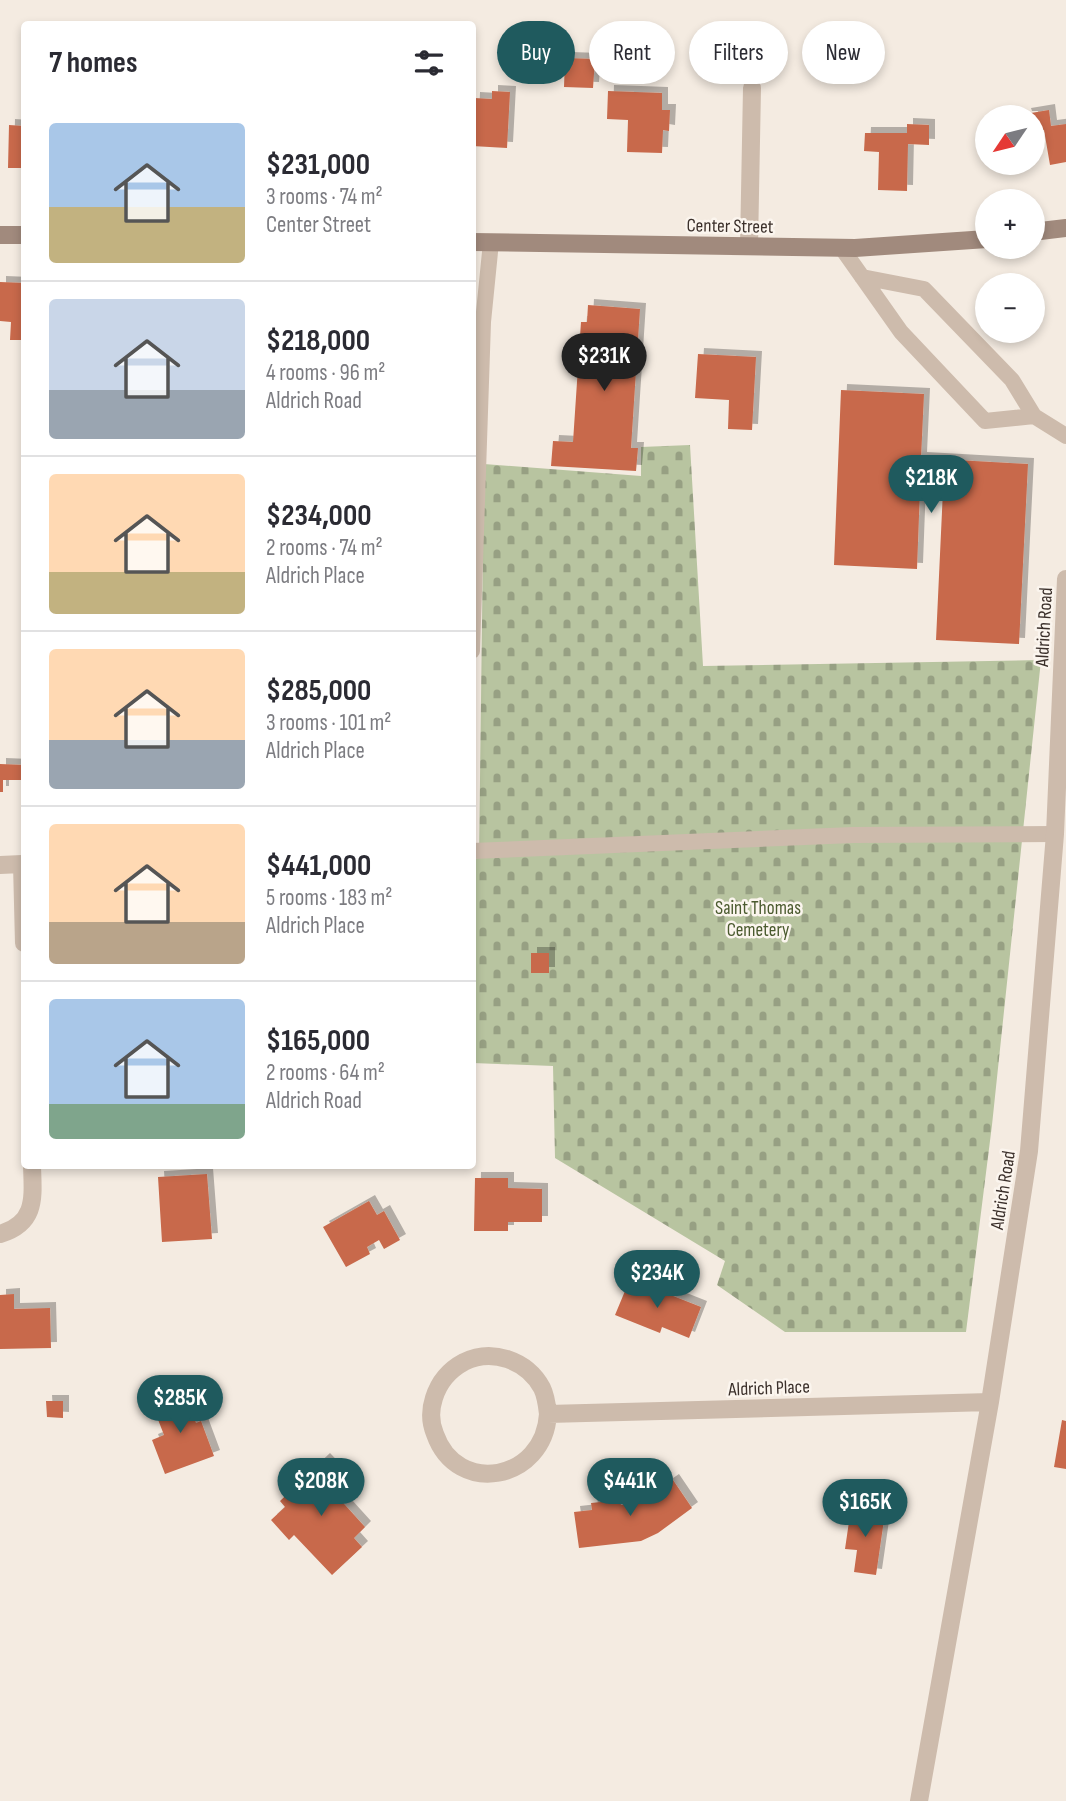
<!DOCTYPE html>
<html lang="en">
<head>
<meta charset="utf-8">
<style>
	:root { --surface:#fff; --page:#f7f7f7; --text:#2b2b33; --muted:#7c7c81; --line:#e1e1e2; --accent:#1f5a5e }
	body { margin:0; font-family:"Sofia Sans Condensed",sans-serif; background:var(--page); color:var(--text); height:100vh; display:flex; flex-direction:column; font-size:26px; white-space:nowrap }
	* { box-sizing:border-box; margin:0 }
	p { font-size:23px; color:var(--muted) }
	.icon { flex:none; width:38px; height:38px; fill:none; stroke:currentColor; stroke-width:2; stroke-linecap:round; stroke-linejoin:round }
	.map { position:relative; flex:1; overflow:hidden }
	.sheet { position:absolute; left:21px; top:21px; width:455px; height:1148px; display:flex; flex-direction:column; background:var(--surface); border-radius:7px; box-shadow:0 4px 10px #0003 }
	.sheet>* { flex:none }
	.banner { position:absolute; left:497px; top:21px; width:464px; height:63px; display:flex; gap:14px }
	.needle { width:46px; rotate:235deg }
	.buttons { position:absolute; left:975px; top:105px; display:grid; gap:14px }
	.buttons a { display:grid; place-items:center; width:70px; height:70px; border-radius:50%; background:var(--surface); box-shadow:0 4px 10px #0003; font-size:35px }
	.price { position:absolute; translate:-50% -60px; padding:0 16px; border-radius:24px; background:var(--accent); color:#fff; font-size:23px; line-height:46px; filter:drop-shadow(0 2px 4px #0008) }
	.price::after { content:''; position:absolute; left:50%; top:42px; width:21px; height:16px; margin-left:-10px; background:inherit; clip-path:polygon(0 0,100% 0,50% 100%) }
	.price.on { background:#222; color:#fff }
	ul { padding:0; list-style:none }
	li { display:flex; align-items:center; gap:21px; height:175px; padding:0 28px }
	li+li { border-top:2px solid var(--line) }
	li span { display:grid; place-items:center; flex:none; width:196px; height:140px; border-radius:7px; color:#555 }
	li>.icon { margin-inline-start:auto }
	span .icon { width:84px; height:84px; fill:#fffc; stroke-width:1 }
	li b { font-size:30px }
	h2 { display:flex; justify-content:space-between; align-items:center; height:84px; padding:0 28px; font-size:30px }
	.chip { padding:0 24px; border-radius:32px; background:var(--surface); box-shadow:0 4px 10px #0003; font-size:24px; line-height:63px }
	.chip.on { background:var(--accent); color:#fff }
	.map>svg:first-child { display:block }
	.cemetery { fill:url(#cemetery-stones) }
	.building { fill:#c8694b; filter:url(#shadow) }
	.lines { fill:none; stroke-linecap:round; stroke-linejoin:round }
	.lane { stroke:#cdbbac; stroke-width:16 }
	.street { stroke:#cdbbac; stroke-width:18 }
	.secondary { stroke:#a18a7d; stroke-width:18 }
	.labels { text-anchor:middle; stroke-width:5; stroke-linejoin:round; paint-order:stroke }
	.street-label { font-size:19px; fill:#3b302b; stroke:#fbf5ee }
	.park-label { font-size:19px; fill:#4a5a2e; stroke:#fbf5ee }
</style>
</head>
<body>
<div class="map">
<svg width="1066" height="1801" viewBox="0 0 1066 1801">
	<defs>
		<pattern id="cemetery-stones" width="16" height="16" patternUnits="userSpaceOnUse" patternTransform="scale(1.75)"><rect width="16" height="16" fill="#b8c4a0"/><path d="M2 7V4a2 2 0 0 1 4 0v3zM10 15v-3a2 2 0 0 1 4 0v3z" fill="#97a083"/></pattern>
		<filter id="shadow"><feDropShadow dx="6" dy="-6" stdDeviation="0" flood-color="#0004"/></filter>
	</defs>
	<rect width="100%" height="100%" fill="#f4ebe1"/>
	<!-- cemetery -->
	<path class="cemetery" d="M 690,445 L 703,666 L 1041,660 L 992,1125 L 966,1332 L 785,1332 L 717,1285 L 725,1261 L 555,1158 L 553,1066 L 473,1063 L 472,859 L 479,858 L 484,464 L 641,476 L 641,447 Z"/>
	<!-- building -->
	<path class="building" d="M 565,58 L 595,59 L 593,88 L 564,87 Z
		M 492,91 L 510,92 L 507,148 L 472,146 L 474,98 L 492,99 Z
		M 608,91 L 662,93 L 662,110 L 670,110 L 669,131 L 663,130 L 662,153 L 627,152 L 628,120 L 607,119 Z
		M 1049,110 L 1051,126 L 1066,124 L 1066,162 L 1050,165 L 1044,130 L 1032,132 L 1032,117 L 1026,117 L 1025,114 Z
		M 907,124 L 929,125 L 929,145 L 908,144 L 907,191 L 878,190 L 879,152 L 864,151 L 865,133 L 907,133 Z
		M 9,125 L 24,126 L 24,168 L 8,168 Z
		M 0,282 L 24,283 L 24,340 L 10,340 L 11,322 L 0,321 Z
		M 588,305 L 640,309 L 631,448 L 638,448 L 636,471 L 551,466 L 553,441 L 573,442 L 581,322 L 587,322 Z
		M 698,354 L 756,357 L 752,430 L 728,429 L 729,400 L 695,398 Z
		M 841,390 L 924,394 L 921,458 L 1028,464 L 1019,644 L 936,640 L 943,490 L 920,489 L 917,569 L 834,565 Z
		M 0,764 L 24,765 L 24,780 L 3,780 L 3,792 L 0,792 Z
		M 531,953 L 549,953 L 549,973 L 531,973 Z
		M 207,1174 L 212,1239 L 162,1242 L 158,1177 Z
		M 475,1178 L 508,1178 L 508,1188 L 542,1189 L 542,1222 L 508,1222 L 508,1231 L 474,1231 Z
		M 369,1201 L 377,1215 L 384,1211 L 400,1240 L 384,1249 L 379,1240 L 367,1247 L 370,1254 L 346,1267 L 323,1227 Z
		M 630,1279 L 701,1307 L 689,1338 L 662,1327 L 660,1333 L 615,1315 Z
		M 14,1294 L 14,1309 L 50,1308 L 51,1348 L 0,1349 L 0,1295 Z
		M 185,1392 L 196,1423 L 201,1421 L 214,1456 L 165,1474 L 152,1440 L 164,1435 L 152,1404 Z
		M 46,1401 L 63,1401 L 63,1418 L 47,1417 Z
		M 1062,1420 L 1066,1421 L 1066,1469 L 1054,1467 Z
		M 324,1459 L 348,1484 L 336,1495 L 365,1527 L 354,1538 L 362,1547 L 332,1575 L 294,1535 L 289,1540 L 271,1520 L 285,1507 L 280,1501 Z
		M 673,1480 L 692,1508 L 658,1533 L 641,1541 L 579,1548 L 574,1512 L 592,1510 L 591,1503 L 620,1500 L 621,1505 L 639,1503 Z
		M 851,1508 L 885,1513 L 876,1575 L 854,1572 L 857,1550 L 845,1549 Z"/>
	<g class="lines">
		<!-- lane -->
		<path class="lane" d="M 841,247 L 901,332 L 985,421 L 1034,416 L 1066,436
			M 862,277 L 924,289 L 1012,380 L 1034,416
			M 472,651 L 483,322 L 491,242
			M 472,851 L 853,835 L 1055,834"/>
		<!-- street -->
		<path class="street" d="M 749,246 L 752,88
			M 0,865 L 22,864 L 24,943
			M 0,1234 C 37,1223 33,1197 32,1166
			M 548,1414 C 547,1405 546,1396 542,1388 C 527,1360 492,1348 464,1362 C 449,1370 439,1382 434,1398 C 430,1410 430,1422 435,1434 C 457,1497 544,1481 548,1414 L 990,1402
			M 919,1801 L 990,1402 L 1029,1151 L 1055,834 L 1066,579"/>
		<!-- secondary -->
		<path class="secondary" d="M 1032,232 L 1066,228
			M 0,235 L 24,235
			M 472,242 L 855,248 L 987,239"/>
	</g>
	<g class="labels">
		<!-- street labels -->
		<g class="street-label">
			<text transform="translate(730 225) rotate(1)" y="7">Center Street</text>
			<text transform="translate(1043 627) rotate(-87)" y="7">Aldrich Road</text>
			<text transform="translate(1002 1190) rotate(-81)" y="7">Aldrich Road</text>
			<text transform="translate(769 1387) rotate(-2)" y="7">Aldrich Place</text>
		</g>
		<!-- park labels -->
		<g class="park-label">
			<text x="758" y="914">Saint Thomas<tspan x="758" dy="22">Cemetery</tspan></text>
		</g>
	</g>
</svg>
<div class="buttons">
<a><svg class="needle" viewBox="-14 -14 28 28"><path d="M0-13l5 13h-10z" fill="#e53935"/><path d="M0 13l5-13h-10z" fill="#7c7c81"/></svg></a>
<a>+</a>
<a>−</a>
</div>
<b class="price on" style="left:604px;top:393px">$231K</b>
<b class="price" style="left:931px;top:515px">$218K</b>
<b class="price" style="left:657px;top:1310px">$234K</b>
<b class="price" style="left:180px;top:1435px">$285K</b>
<b class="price" style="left:321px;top:1518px">$208K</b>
<b class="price" style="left:630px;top:1518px">$441K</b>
<b class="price" style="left:865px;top:1539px">$165K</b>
<div class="banner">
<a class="chip on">Buy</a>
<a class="chip">Rent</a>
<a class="chip">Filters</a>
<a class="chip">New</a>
</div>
<section class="sheet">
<h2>7 homes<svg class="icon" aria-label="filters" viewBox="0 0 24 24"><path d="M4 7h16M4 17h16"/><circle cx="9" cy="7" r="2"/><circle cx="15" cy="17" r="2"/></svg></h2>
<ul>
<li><span style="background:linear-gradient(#a9c7e8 60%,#c2b280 0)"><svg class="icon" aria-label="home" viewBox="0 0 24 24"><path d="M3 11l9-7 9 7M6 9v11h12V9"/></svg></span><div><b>$231,000</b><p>3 rooms · 74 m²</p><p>Center Street</p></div></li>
<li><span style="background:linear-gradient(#c9d6e8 65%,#9aa5b1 0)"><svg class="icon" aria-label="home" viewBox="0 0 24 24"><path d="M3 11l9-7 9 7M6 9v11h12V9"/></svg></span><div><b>$218,000</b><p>4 rooms · 96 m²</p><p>Aldrich Road</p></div></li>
<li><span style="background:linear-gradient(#ffd9b3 70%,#c2b280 0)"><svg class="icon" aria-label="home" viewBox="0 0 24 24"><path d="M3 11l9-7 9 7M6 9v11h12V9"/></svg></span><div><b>$234,000</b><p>2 rooms · 74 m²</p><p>Aldrich Place</p></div></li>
<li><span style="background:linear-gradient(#ffd9b3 65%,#9aa5b1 0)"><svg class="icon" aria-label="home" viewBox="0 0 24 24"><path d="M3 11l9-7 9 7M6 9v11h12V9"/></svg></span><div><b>$285,000</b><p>3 rooms · 101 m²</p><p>Aldrich Place</p></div></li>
<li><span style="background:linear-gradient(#ffd9b3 70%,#b9a48a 0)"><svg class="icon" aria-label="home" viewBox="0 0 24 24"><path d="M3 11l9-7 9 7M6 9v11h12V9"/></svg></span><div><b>$441,000</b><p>5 rooms · 183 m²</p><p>Aldrich Place</p></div></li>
<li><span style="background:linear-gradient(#a9c7e8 75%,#7fa58c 0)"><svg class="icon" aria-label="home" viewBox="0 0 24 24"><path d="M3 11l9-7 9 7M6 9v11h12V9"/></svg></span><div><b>$165,000</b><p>2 rooms · 64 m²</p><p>Aldrich Road</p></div></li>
</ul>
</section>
</div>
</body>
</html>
